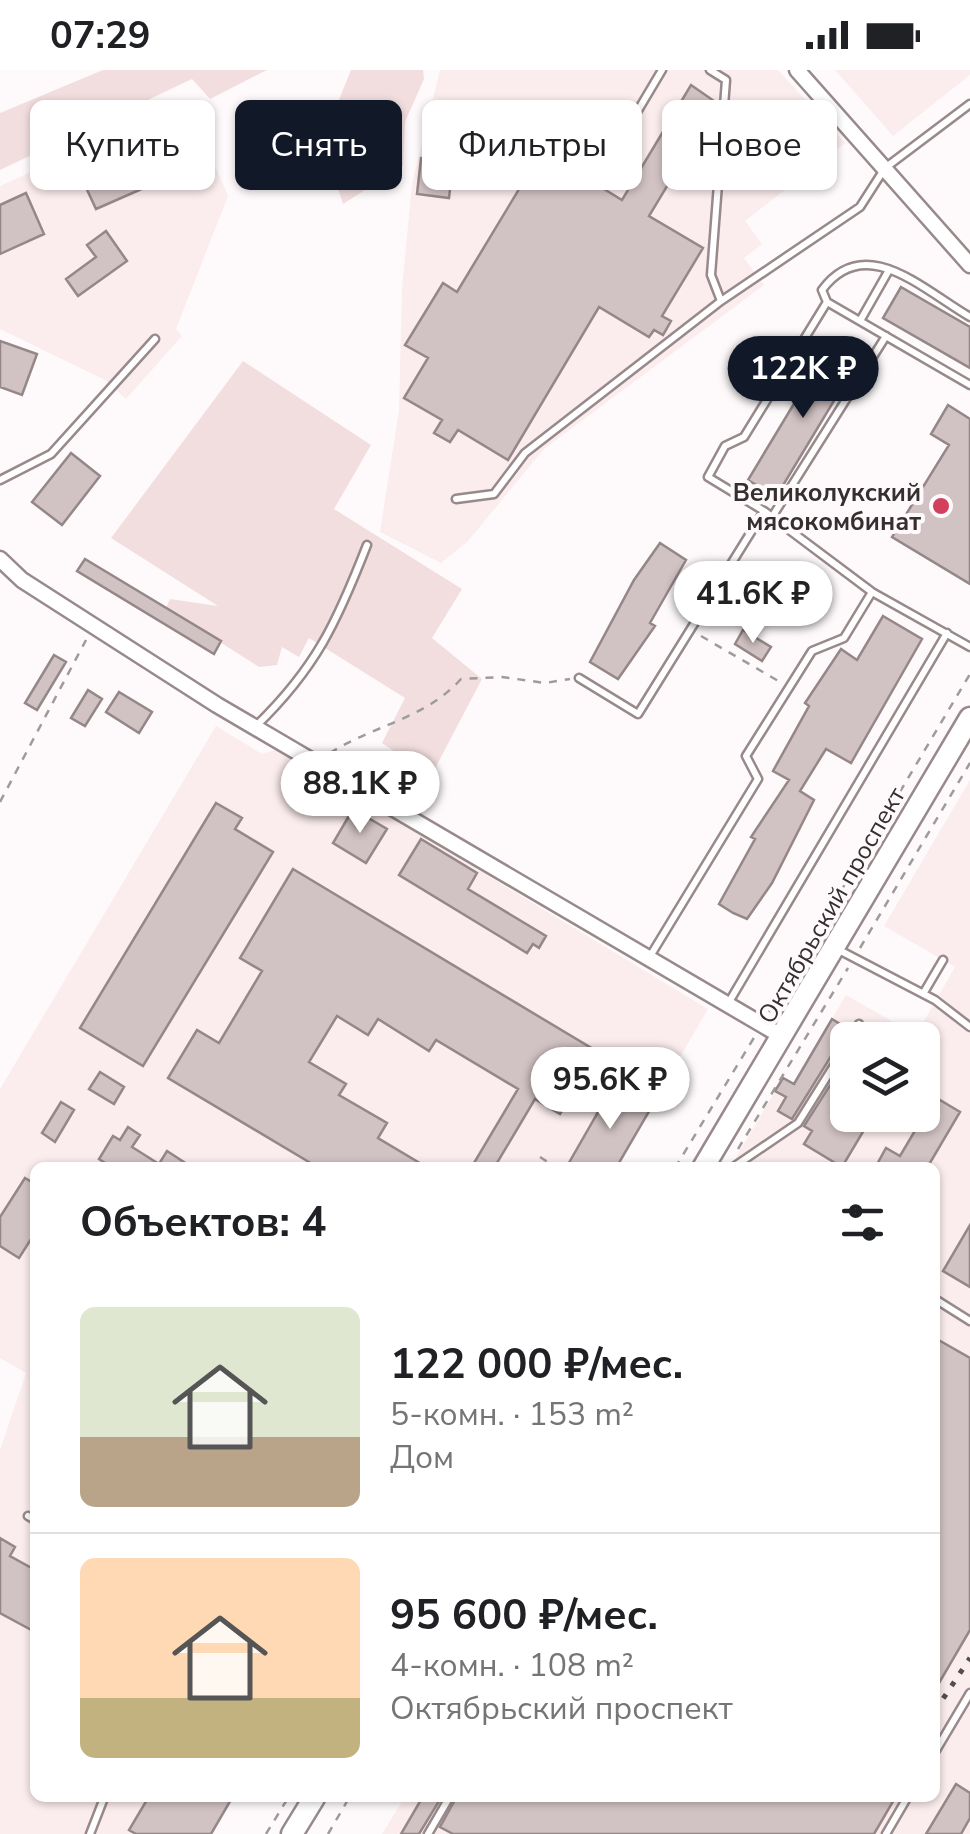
<!DOCTYPE html>
<html lang="ru">
<head>
<meta charset="utf-8">
<style>
	:root { --surface:#fff; --page:#f6f6f6; --text:#202124; --muted:#757577; --line:#e0e0e0; --accent:#111827 }
	body { margin:0; font-family:"Nunito Sans",sans-serif; background:var(--page); color:var(--text); height:100vh; display:flex; flex-direction:column; font-size:38px; white-space:nowrap }
	* { box-sizing:border-box; margin:0 }
	p { font-size:32px; color:var(--muted) }
	.icon { flex:none; width:55px; height:55px; fill:none; stroke:currentColor; stroke-width:2; stroke-linecap:round; stroke-linejoin:round }
	.map { position:relative; flex:1; overflow:hidden }
	.panel { position:absolute; left:30px; top:1092px; width:910px; height:640px; display:flex; flex-direction:column; background:var(--surface); border-radius:15px; box-shadow:0 2px 8px #0004 }
	.panel>* { flex:none }
	.banner { position:absolute; left:30px; top:30px; width:910px; height:90px; display:flex; gap:20px }
	.controls { position:absolute; left:830px; top:952px; display:grid; gap:20px }
	.controls a { display:grid; place-items:center; width:110px; height:110px; border-radius:15px; background:var(--surface); box-shadow:0 2px 8px #0004; font-size:50px }
	.price { position:absolute; translate:-50% -85px; padding:0 22px; border-radius:35px; background:#fff; color:#222; font-size:32px; line-height:65px; filter:drop-shadow(0 2px 5px #0008) }
	.price::after { content:''; position:absolute; left:50%; top:60px; width:30px; height:22px; margin-left:-15px; background:inherit; clip-path:polygon(0 0,100% 0,50% 100%) }
	.price.current { background:var(--accent); color:#fff }
	ul { padding:0; list-style:none }
	li { display:flex; align-items:center; gap:30px; height:250px; padding:0 50px }
	li+li { border-top:2px solid var(--line) }
	li span { display:grid; place-items:center; flex:none; width:280px; height:200px; border-radius:15px; color:#555 }
	li>.icon { margin-inline-start:auto }
	span .icon { width:120px; height:120px; fill:#fffc; stroke-width:1 }
	li b { font-size:42px }
	h2 { display:flex; justify-content:space-between; align-items:center; height:120px; padding:0 50px; font-size:42px }
	.chip { padding:0 35px; border-radius:15px; background:var(--surface); box-shadow:0 2px 8px #0004; font-size:35px; line-height:90px }
	.chip.current { background:var(--accent); color:#fff }
	.status { display:flex; justify-content:space-between; align-items:center; height:70px; padding:0 50px; background:var(--surface); direction:ltr }
	.status svg { height:28px; fill:currentColor }
	.map>svg:first-child { display:block }
	.built { fill:#fbeced; fill-rule:evenodd }
	.green { fill:#f2dedf }
	.building { fill:#d1c2c3; stroke:#958788; stroke-width:2.5 }
	.lines { fill:none; stroke-linecap:round; stroke-linejoin:round }
	.service-casing { stroke:#988a8b; stroke-width:11 }
	.minor-casing { stroke:#988a8b; stroke-width:19 }
	.primary-casing { stroke:#988a8b; stroke-width:25 }
	.path { stroke:#9f9b9b; stroke-width:2.5; stroke-dasharray:8 8; stroke-linecap:butt }
	.service { stroke:#fff; stroke-width:6 }
	.minor { stroke:#fff; stroke-width:14 }
	.primary { stroke:#fff; stroke-width:20 }
	.rail { stroke:#534d4d; stroke-width:5; stroke-dasharray:5 10; stroke-linecap:butt }
	.poi-dot { fill:#d1415d; stroke:#fefafb; stroke-width:4 }
	.labels { text-anchor:middle; stroke-width:8; stroke-linejoin:round; paint-order:stroke }
	.poi-label { font-size:25px; font-weight:bold; fill:#352f2f; stroke:#fefafb; text-anchor:end }
	.street-label { font-size:25px; fill:#352f2f; stroke:#fefafb }
</style>
</head>
<body>
<div class="status"><b>07:29</b><svg viewBox="0 0 49 12"><path d="M0 12V9h3v3zM5 12V6h3v6zM10 12V3h3v9zM15 12V0h3v12zM26 1h20v11H26zM47 4h2v5h-2z"/></svg></div>
<div class="map">
<svg width="970" height="1764" viewBox="0 0 970 1764">
	<rect width="100%" height="100%" fill="#fefafb"/>
	<!-- built -->
	<path class="built" d="M 440,0 L 778,0 L 845,73 L 745,151 L 762,174 L 744,188 L 764,215 L 544,379 L 468,471 L 441,493 L 380,462 L 399,340 L 402,219 L 412,114 Z
		M 835,0 L 970,0 L 970,5 L 893,66 Z
		M 187,31 L 228,126 L 176,259 L 182,266 L 126,329 L 105,310 L 0,259 L 0,116 Z
		M 216,656 L 262,684 L 278,679 L 708,939 L 616,1097 L 35,1098 L 35,1728 L 232,1728 L 211,1764 L 0,1764 L 0,1380 L 26,1303 L 0,1288 L 0,1019 Z
		M 970,710 L 970,1764 L 382,1764 L 404,1728 L 935,1728 L 935,1098 L 754,1097 L 736,1087 L 783,1008 L 794,1014 L 846,925 L 916,965 L 955,897 L 884,856 ZM 848,970 L 922,970 L 922,1045 L 848,1045 Z"/>
	<!-- green -->
	<path class="green" d="M 103,0 L 267,0 L 210,29 L 192,9 L 0,100 L 0,43 Z
		M 351,0 L 423,0 L 424,9 L 405,52 L 403,96 L 343,134 L 334,106 L 370,63 L 356,50 L 342,60 L 328,57 Z
		M 243,291 L 371,375 L 334,439 L 462,519 L 432,568 L 482,609 L 431,706 L 382,673 L 405,628 L 309,568 L 299,587 L 282,577 L 277,595 L 259,597 L 166,538 L 170,529 L 218,536 L 111,468 Z"/>
	<!-- building -->
	<path class="building" d="M 691,15 L 717,33 L 649,146 L 703,178 L 662,246 L 671,251 L 663,265 L 654,260 L 649,267 L 599,237 L 508,390 L 458,360 L 450,372 L 434,363 L 442,350 L 404,328 L 428,288 L 405,275 L 443,213 L 457,222 L 542,81 L 622,130 Z
		M 159,61 L 178,103 L 96,139 L 77,98 Z
		M 421,88 L 453,91 L 449,128 L 417,124 Z
		M 26,123 L 44,164 L 0,184 L 0,135 Z
		M 106,161 L 127,191 L 78,226 L 66,209 L 96,187 L 87,175 Z
		M 901,217 L 970,257 L 970,298 L 883,248 Z
		M 0,271 L 37,284 L 22,325 L 0,317 Z
		M 830,274 L 858,291 L 776,427 L 748,410 Z
		M 948,335 L 970,349 L 970,514 L 892,467 L 949,375 L 931,364 Z
		M 71,383 L 100,406 L 62,455 L 32,432 Z
		M 660,473 L 686,490 L 650,553 L 655,556 L 618,609 L 590,592 L 634,510 Z
		M 85,489 L 221,571 L 214,584 L 77,501 Z
		M 883,546 L 922,569 L 851,693 L 826,679 L 800,721 L 814,730 L 772,813 L 747,849 L 733,843 L 719,834 L 755,769 L 751,767 L 789,710 L 773,701 L 809,636 L 805,633 L 841,579 L 857,590 Z
		M 743,560 L 771,577 L 762,591 L 735,574 Z
		M 54,585 L 66,592 L 37,640 L 25,633 Z
		M 88,620 L 102,629 L 85,656 L 71,648 Z
		M 119,622 L 152,642 L 139,663 L 106,642 Z
		M 216,733 L 242,748 L 235,759 L 273,782 L 143,996 L 80,958 Z
		M 353,739 L 387,759 L 366,793 L 333,773 Z
		M 421,769 L 477,803 L 468,819 L 546,866 L 539,878 L 533,874 L 527,883 L 399,805 Z
		M 293,799 L 598,982 L 560,1044 L 535,1029 L 494,1098 L 471,1098 L 518,1019 L 436,970 L 429,981 L 378,949 L 368,965 L 337,946 L 309,992 L 346,1014 L 339,1025 L 387,1053 L 378,1068 L 428,1098 L 319,1098 L 168,1008 L 197,960 L 219,973 L 262,901 L 240,888 Z
		M 832,949 L 848,959 L 792,1049 L 778,1041 L 786,1027 L 775,1021 L 783,1008 L 794,1014 Z
		M 848,987 L 848,1045 L 873,1045 L 842,1097 L 804,1074 L 812,1061 L 804,1056 Z
		M 100,1002 L 124,1017 L 114,1034 L 89,1019 Z
		M 613,1016 L 651,1038 L 616,1098 L 566,1098 Z
		M 935,1027 L 960,1042 L 927,1098 L 875,1098 L 886,1078 L 900,1086 Z
		M 61,1032 L 74,1040 L 55,1072 L 42,1063 Z
		M 128,1057 L 140,1065 L 132,1077 L 159,1094 L 167,1081 L 193,1098 L 113,1098 L 99,1089 L 113,1066 L 120,1070 Z
		M 25,1108 L 35,1114 L 35,1163 L 19,1188 L 0,1176 L 0,1147 Z
		M 970,1155 L 970,1217 L 943,1201 Z
		M 935,1268 L 970,1288 L 970,1560 L 935,1620 Z
		M 0,1468 L 15,1477 L 10,1486 L 35,1500 L 35,1562 L 0,1543 Z
		M 956,1714 L 970,1723 L 970,1748 L 961,1764 L 926,1764 Z
		M 148,1728 L 232,1728 L 211,1764 L 136,1764 L 129,1760 Z
		M 422,1728 L 441,1728 L 419,1764 L 401,1764 Z
		M 456,1728 L 895,1728 L 874,1764 L 453,1764 L 440,1757 Z"/>
	<g class="lines">
		<defs>
			<path id="service" d="M 710,0 L 726,10 L 711,205 L 721,231
				M 605,96 L 662,0
				M 827,232 L 822,220 C 865,162 922,219 970,247
				M 860,251 L 889,200
				M 970,315 L 827,232 L 744,367 L 725,376 L 708,407 L 764,441 L 872,522 L 970,577
				M 0,410 L 51,384 L 155,269
				M 456,429 L 494,424 L 525,383 L 721,231 L 860,137 L 885,98 L 970,34
				M 772,447 L 886,266
				M 579,608 L 638,644 L 764,441
				M 256,656 C 316,598 337,552 367,475
				M 839,880 L 935,930 L 970,957
				M 649,888 L 758,709 L 746,686 L 812,581 L 844,568 L 872,522
				M 923,924 L 943,890
				M 729,932 L 947,563
				M 849,970 L 859,954
				M 732,1098 L 798,1053 L 848,973
				M 935,1229 L 970,1251
				M 28,1446 L 35,1450
				M 935,1682 L 970,1623
				M 90,1764 L 104,1728
				M 428,1764 L 449,1728
				M 886,1764 L 907,1728"/>
			<path id="minor" d="M 797,0 L 970,195
				M 0,489 L 22,510 L 217,635 L 783,967"/>
			<path id="primary" d="M 703,1098 L 970,648
				M 292,1764 L 314,1728"/>
		</defs>
		<!-- service casing -->
		<use href="#service" class="service-casing"/>
		<!-- minor casing -->
		<use href="#minor" class="minor-casing"/>
		<!-- primary casing -->
		<use href="#primary" class="primary-casing"/>
		<!-- path -->
		<path class="path" d="M 701,566 L 780,612
			M 330,683 C 374,655 425,649 461,609 L 502,607 L 545,613 L 570,609
			M 0,732 L 86,570
			M 860,878 L 970,693
			M 769,942 L 970,604
			M 738,1079 L 848,898
			M 540,1087 L 557,1098
			M 675,1098 L 755,966
			M 266,1764 L 288,1728
			M 328,1764 L 349,1728"/>
		<!-- service -->
		<use href="#service" class="service"/>
		<!-- minor -->
		<use href="#minor" class="minor"/>
		<!-- primary -->
		<use href="#primary" class="primary"/>
		<!-- rail -->
		<path class="rail" d="M 935,1641 L 970,1588"/>
	</g>
	<!-- markers -->
	<circle class="poi-dot" cx="941" cy="436" r="10"/>
	<g class="labels">
		<!-- poi labels -->
		<g class="poi-label">
			<text x="921" y="431">Великолукский<tspan x="921" dy="29">мясокомбинат</tspan></text>
		</g>
		<!-- street labels -->
		<g class="street-label">
			<text transform="translate(831 835) rotate(-60)" y="9">Октябрьский проспект</text>
		</g>
	</g>
</svg>
<div class="controls">
<a><svg class="icon" aria-label="layers" viewBox="0 0 24 24"><path d="M12 4l9 5-9 5-9-5zM3 14l9 5 9-5"/></svg></a>
</div>
<b class="price current" style="left:803px;top:351px">122K ₽</b>
<b class="price" style="left:753px;top:576px">41.6K ₽</b>
<b class="price" style="left:360px;top:766px">88.1K ₽</b>
<b class="price" style="left:610px;top:1062px">95.6K ₽</b>
<div class="banner">
<a class="chip">Купить</a>
<a class="chip current">Снять</a>
<a class="chip">Фильтры</a>
<a class="chip">Новое</a>
</div>
<section class="panel">
<h2>Объектов: 4<svg class="icon" aria-label="filters" viewBox="0 0 24 24"><path d="M4 7h16M4 17h16"/><circle cx="9" cy="7" r="2"/><circle cx="15" cy="17" r="2"/></svg></h2>
<ul>
<li><span style="background:linear-gradient(#dfe7d0 65%,#b9a48a 0)"><svg class="icon" aria-label="home" viewBox="0 0 24 24"><path d="M3 11l9-7 9 7M6 9v11h12V9"/></svg></span><div><b>122 000 ₽/мес.</b><p>5-комн. · 153 m²</p><p>Дом</p></div></li>
<li><span style="background:linear-gradient(#ffd9b3 70%,#c2b280 0)"><svg class="icon" aria-label="home" viewBox="0 0 24 24"><path d="M3 11l9-7 9 7M6 9v11h12V9"/></svg></span><div><b>95 600 ₽/мес.</b><p>4-комн. · 108 m²</p><p>Октябрьский проспект</p></div></li>
</ul>
</section>
</div>
</body>
</html>
